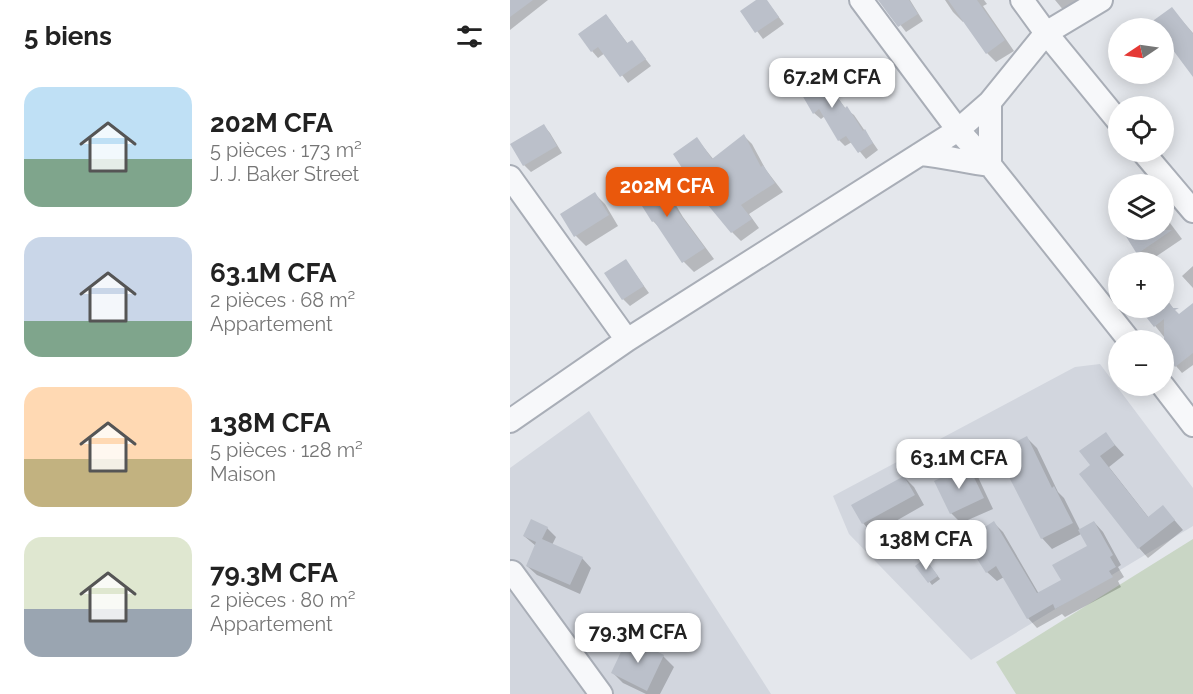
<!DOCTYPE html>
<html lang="fr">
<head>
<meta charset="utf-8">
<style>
	:root { --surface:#fff; --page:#f6f6f6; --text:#222; --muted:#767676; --accent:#ea580c }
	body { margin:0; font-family:Raleway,sans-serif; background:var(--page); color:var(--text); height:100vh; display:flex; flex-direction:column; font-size:22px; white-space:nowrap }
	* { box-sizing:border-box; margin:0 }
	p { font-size:20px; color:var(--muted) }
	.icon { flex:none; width:33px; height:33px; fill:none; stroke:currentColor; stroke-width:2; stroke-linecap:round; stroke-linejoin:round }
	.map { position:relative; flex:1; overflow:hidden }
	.drawer { display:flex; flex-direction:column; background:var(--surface); width:510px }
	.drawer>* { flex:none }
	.needle { width:39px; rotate:257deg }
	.buttons { position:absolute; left:598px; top:18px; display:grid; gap:12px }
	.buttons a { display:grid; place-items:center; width:66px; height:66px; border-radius:50%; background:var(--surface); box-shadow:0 3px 15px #0003; font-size:30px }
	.price { position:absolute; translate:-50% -51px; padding:0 14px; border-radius:12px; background:#fff; color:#222; font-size:20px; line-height:39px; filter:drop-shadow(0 2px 3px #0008) }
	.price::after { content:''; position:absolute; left:50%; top:36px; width:18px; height:14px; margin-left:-9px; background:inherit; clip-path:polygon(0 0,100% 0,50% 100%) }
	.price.active { background:var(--accent); color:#fff }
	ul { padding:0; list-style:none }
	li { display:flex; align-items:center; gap:18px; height:150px; padding:0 24px }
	li span { display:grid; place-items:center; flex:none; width:168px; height:120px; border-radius:18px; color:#555 }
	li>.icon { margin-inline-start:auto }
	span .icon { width:72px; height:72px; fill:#fffc; stroke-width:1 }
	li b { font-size:26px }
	h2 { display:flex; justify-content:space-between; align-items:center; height:72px; padding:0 24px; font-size:26px }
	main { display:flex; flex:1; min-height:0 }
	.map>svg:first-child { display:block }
	.built { fill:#d2d6de }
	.green { fill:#c9d6c5 }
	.shadow { fill:#0003 }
	.building { fill:#bbc0ca }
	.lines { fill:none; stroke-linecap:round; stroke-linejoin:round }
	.minor-casing { stroke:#a9aeb7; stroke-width:26 }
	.minor { stroke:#f7f8fa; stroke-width:22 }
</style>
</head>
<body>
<main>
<section class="drawer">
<h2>5 biens<svg class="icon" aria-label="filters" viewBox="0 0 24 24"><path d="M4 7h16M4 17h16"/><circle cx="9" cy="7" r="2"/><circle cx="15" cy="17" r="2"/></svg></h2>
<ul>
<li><span style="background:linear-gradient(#bfe0f5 60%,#7fa58c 0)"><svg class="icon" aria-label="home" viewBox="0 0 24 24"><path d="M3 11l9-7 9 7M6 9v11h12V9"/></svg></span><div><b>202M CFA</b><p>5 pièces · 173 m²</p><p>J. J. Baker Street</p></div></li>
<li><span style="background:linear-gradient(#c9d6e8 70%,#7fa58c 0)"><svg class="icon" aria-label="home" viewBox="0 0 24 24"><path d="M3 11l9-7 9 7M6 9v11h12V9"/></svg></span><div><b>63.1M CFA</b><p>2 pièces · 68 m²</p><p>Appartement</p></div></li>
<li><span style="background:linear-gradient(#ffd9b3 60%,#c2b280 0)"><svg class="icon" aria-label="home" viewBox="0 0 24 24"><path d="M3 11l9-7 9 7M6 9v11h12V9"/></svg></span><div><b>138M CFA</b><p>5 pièces · 128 m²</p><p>Maison</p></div></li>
<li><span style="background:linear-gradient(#dfe7d0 60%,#9aa5b1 0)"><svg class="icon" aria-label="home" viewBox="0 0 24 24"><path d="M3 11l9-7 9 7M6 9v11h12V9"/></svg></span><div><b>79.3M CFA</b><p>2 pièces · 80 m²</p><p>Appartement</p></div></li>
</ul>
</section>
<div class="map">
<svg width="683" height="694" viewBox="0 0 683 694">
	<rect width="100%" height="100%" fill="#e4e7ec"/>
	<!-- built -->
	<path class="built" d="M 590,364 L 683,488 L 683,526 L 461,660 L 339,534 L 323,496 L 565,367 Z
		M 79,411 L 261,694 L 0,694 L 0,468 Z"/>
	<!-- green -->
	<path class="green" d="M 683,539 L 683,694 L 506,694 L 486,662 Z"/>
	<!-- shadow -->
	<path class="shadow" d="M 0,0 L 38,0 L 0,30 Z
		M 249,0 L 256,0 L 274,24 L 253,39 L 232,11 Z
		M 371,0 L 400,0 L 413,21 L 396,32 Z
		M 435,0 L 474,0 L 477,4 L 473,6 L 504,51 L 486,62 L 477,53 L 454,21 L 453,22 L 443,12 Z
		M 545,0 L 571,0 L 555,12 Z
		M 662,9 L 683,33 L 683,75 L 654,36 L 654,28 L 649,28 L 644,22 Z
		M 96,15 L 118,44 L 122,42 L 141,66 L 118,83 L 95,53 L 88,58 L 82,51 Z
		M 305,67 L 336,109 L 344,115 L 368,150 L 356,159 L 342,142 L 335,146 L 329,140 L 315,116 L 311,119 L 304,113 L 286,81 Z
		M 34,126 L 40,133 L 52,153 L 21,172 L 14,165 L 2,145 Z
		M 234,136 L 242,144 L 256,170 L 273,192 L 239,214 L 249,228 L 231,241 L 222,232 L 187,139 L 204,160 Z
		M 142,173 L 152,182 L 173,217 L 204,259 L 184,272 L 174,262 L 153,231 L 143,221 Z
		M 85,194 L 95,204 L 108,226 L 76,246 L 66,236 L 52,215 Z
		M 654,215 L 672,239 L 638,262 L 628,253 L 616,233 L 619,230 L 654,230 Z
		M 116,261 L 139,293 L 120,306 L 113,299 L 97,274 Z
		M 683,266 L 683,288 L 672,276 Z
		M 654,296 L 669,316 L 678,309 L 683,314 L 683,365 L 672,373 L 666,366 L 654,347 L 658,342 L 631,308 L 654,308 Z
		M 595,434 L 614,455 L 599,467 L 639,518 L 653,507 L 673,530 L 638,558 L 629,548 L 582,465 Z
		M 517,438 L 527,448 L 548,492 L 554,498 L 570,530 L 584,522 L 593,532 L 611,565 L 608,567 L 614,577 L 608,581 L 611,587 L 555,617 L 552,614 L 527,628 L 518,618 L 494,577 L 487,581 L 477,572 L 484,523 L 493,532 L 529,594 L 553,581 L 579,547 L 571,534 L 542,549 L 532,538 Z
		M 458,467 L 468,477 L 483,509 L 451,523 L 441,513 Z
		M 394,477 L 404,487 L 414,505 L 363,534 L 353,523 Z
		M 37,528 L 46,537 L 42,545 L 72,558 L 81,568 L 70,594 L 27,575 L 17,566 L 26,546 L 14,536 Z
		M 418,563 L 430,579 L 422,585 L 408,566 Z
		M 119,639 L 153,656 L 164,667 L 150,694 L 136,694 L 113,683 L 103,673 Z"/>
	<!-- building -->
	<path class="building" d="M 0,0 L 23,0 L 0,17 Z
		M 246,0 L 257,0 L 269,17 L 245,33 L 230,11 Z
		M 368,0 L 399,0 L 408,14 L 388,27 Z
		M 438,0 L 467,0 L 495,40 L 476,54 Z
		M 662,7 L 683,34 L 683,77 L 654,38 L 654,28 L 633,28 Z
		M 96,14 L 117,43 L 122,40 L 136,59 L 110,77 L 88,47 L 81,52 L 68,34 Z
		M 305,65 L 335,108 L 337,106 L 353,131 L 355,129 L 363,143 L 348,153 L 336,136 L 328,141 L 309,109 L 303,114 L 284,81 Z
		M 34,124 L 47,146 L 13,166 L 0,144 Z
		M 234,134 L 251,167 L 253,165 L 265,183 L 231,205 L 242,219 L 221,233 L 188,193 L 163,154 L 187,137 L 202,159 Z
		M 142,170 L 163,205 L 195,248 L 172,263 L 144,221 L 142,222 L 122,190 Z
		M 85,192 L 99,215 L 64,237 L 50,214 Z
		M 612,230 L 662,230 L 627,254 Z
		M 116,259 L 134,286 L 112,300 L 94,273 Z
		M 654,296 L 663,308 L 669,308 L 665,310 L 669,314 L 683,303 L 683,353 L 665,367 L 654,350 L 654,319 L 644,327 L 629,308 L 654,308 Z
		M 596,432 L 605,445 L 590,456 L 638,517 L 653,505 L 665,520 L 628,549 L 569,474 L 580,465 L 569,451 Z
		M 517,436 L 542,488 L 544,486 L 563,523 L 531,539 L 486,452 Z
		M 458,465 L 474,498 L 440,514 L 424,481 Z
		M 394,476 L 405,495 L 352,524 L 341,505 Z
		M 21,519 L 38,527 L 32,539 L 73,557 L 60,585 L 16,566 L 26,542 L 13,536 Z
		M 484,521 L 527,593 L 551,580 L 542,565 L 577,546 L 568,530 L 584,521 L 603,555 L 600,557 L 606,567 L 599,571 L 603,577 L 545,609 L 543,604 L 517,619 L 486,566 L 476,573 L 455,540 Z
		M 415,558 L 428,576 L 418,583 L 405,566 Z
		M 118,637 L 154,655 L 137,691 L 101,673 Z"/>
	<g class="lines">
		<defs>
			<path id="minor" d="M 351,0 L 448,130 L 480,165 L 619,340
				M 512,0 L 536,33 L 609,122
				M 633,152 L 683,211
				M 410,154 C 434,156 456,162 480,165 L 480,102
				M 0,177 L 117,340
				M 653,386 L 683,425
				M 0,421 L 117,340 L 448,130 L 480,102 L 536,33 L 591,0
				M 2,572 L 91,694"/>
		</defs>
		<!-- minor casing -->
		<use href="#minor" class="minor-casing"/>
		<!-- minor -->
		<use href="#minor" class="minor"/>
	</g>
</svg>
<div class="buttons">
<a><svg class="needle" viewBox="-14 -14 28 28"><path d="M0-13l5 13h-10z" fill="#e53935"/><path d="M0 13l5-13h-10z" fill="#767676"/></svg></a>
<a><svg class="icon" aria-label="locate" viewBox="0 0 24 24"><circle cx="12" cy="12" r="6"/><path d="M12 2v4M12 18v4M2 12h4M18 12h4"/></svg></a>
<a><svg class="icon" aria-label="layers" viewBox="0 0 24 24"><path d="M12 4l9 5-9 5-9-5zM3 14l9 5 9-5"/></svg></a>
<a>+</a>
<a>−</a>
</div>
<b class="price" style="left:322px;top:109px">67.2M CFA</b>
<b class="price active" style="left:157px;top:218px">202M CFA</b>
<b class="price" style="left:449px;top:490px">63.1M CFA</b>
<b class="price" style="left:416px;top:571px">138M CFA</b>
<b class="price" style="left:128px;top:664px">79.3M CFA</b>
</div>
</main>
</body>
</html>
